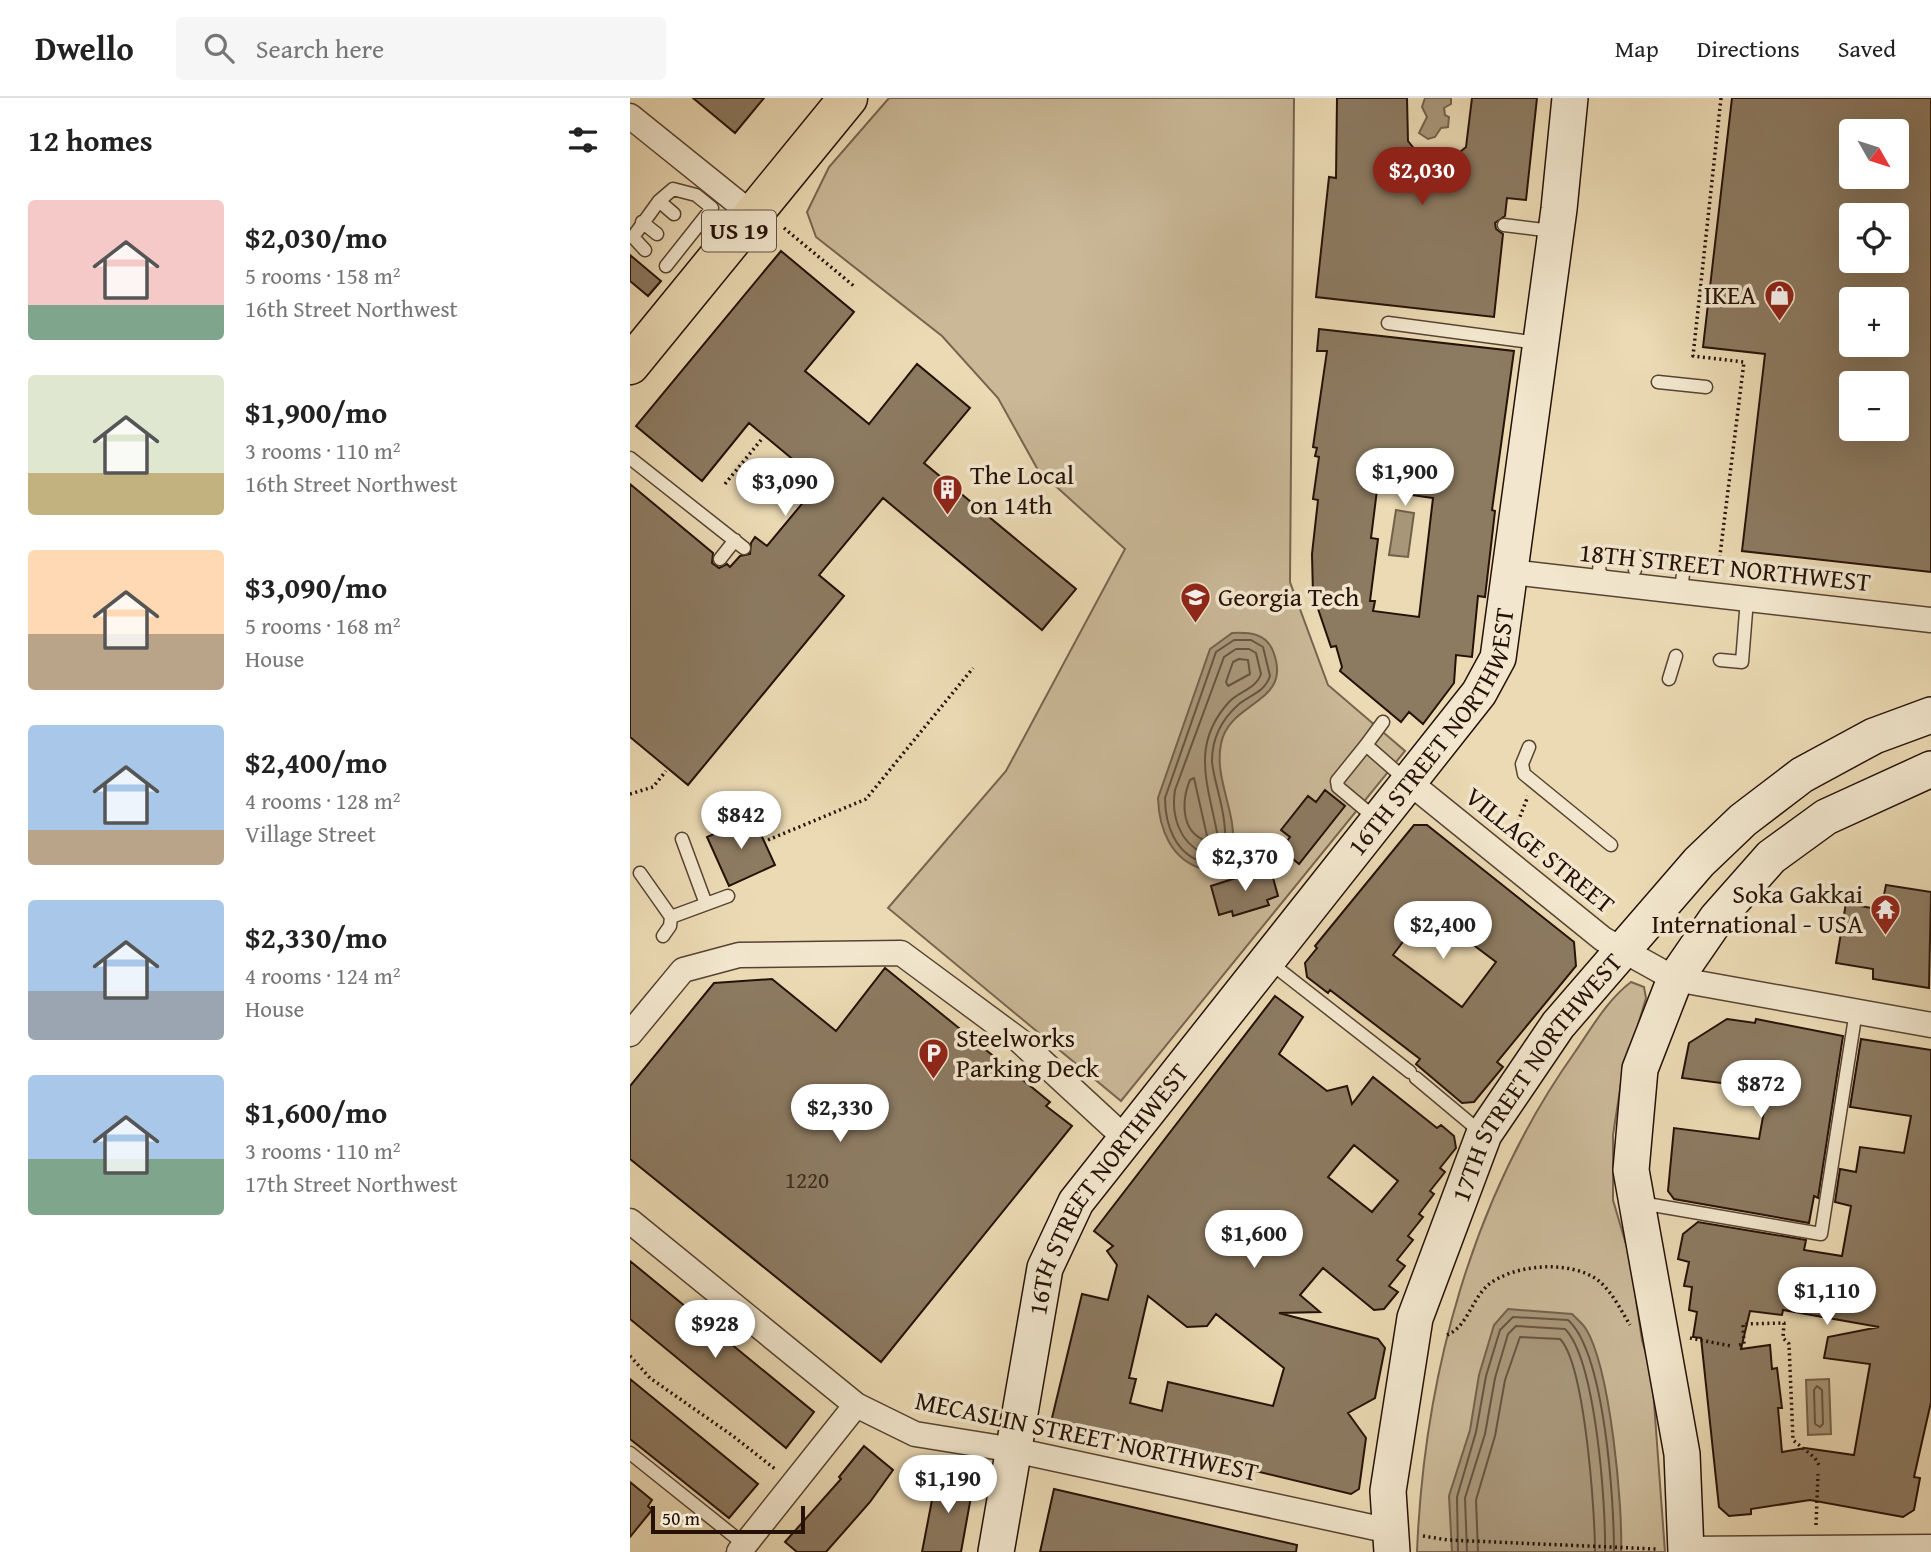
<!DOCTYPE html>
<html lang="en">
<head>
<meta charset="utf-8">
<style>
	:root { --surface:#fff; --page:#f6f6f6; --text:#222; --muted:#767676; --line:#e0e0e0; --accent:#8f2418 }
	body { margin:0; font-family:"Gentium Book Plus",serif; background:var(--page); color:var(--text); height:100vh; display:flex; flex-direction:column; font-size:26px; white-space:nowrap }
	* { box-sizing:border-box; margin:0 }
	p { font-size:23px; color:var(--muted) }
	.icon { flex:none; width:38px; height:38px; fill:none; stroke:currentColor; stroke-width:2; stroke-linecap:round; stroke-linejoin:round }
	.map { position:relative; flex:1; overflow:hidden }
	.drawer { display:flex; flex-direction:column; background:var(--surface); width:630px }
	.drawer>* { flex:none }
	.needle { width:46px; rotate:129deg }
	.buttons { position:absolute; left:1209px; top:21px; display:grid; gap:14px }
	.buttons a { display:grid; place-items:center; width:70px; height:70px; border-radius:7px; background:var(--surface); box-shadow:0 7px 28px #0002; font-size:35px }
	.scale { position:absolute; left:21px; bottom:18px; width:154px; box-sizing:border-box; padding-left:7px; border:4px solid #261107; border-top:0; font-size:19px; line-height:24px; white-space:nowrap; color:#261107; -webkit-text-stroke:5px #f2e7ce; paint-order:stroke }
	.price { position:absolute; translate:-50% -60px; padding:0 16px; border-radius:24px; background:#fff; color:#222; font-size:23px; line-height:46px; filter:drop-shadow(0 2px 4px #0008) }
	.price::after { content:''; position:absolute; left:50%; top:42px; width:21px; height:16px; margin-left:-10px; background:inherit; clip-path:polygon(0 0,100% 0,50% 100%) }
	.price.active { background:var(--accent); color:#fff }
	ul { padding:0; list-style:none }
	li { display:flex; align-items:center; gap:21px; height:175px; padding:0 28px }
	li span { display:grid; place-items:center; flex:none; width:196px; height:140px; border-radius:7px; color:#555 }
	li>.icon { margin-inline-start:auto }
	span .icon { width:84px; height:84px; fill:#fffc; stroke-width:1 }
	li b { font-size:30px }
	h2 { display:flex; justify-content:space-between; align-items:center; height:84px; padding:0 28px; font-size:30px }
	header { display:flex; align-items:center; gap:42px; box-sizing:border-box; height:98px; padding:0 35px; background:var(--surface); border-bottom:2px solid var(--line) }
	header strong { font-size:33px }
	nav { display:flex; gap:38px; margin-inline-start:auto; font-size:24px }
	.search { width:490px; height:63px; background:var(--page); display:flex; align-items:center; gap:18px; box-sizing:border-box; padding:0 24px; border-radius:7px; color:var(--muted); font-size:26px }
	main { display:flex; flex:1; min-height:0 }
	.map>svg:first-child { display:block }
	.green { fill:#cab897; stroke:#78644f; stroke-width:2 }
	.water { fill:#a89679; stroke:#74614b; stroke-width:2 }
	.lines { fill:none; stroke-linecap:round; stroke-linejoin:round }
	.shore { stroke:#675440; stroke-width:2 }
	.building { fill:#8c7a61; stroke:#261107; stroke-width:2; fill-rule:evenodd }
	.lane-casing { stroke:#574332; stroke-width:15 }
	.street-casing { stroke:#574332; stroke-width:27 }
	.secondary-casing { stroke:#261107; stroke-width:38 }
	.primary-casing { stroke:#261107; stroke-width:41 }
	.path { stroke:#261107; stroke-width:3.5; stroke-dasharray:2 3.5; stroke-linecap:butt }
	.lane { stroke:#f2e7ce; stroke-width:12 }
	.street { stroke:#f2e7ce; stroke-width:24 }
	.secondary { stroke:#f2e7ce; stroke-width:35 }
	.primary { stroke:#ebdab4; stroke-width:38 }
	.labels { text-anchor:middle; stroke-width:7; stroke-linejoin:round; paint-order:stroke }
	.number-label { font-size:23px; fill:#402b1e }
	.shield { fill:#f2e7ce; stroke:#635143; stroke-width:2 }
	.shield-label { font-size:24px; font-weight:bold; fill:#261107 }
	.poi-label { font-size:26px; fill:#261107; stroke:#f2e7ce; text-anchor:start }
	.street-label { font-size:26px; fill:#261107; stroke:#f2e7ce }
</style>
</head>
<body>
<header>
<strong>Dwello</strong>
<div class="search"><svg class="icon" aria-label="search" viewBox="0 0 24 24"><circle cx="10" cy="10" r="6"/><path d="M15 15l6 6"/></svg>Search here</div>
<nav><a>Map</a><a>Directions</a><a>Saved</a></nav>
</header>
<main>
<section class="drawer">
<h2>12 homes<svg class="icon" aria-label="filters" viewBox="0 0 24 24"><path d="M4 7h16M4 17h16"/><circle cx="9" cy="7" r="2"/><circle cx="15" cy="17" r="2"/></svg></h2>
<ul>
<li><span style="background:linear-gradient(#f6c9c9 75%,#7fa58c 0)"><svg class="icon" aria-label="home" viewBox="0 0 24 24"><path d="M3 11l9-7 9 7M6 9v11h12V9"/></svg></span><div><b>$2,030/mo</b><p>5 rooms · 158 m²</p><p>16th Street Northwest</p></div></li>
<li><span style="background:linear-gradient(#dfe7d0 70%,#c2b280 0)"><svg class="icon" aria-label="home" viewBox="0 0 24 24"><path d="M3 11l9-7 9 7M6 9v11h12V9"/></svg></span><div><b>$1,900/mo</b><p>3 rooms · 110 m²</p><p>16th Street Northwest</p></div></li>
<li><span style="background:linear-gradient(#ffd9b3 60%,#b9a48a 0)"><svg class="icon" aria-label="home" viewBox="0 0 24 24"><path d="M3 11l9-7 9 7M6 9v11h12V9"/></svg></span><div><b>$3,090/mo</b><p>5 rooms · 168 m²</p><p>House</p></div></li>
<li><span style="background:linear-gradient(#a9c7e8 75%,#b9a48a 0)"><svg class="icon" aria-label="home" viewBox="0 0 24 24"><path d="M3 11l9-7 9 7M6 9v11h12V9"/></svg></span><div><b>$2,400/mo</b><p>4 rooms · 128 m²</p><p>Village Street</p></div></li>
<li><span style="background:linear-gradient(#a9c7e8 65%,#9aa5b1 0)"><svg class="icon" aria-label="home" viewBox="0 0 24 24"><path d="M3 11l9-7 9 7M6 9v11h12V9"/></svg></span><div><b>$2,330/mo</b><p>4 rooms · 124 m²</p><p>House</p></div></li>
<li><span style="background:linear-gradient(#a9c7e8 60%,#7fa58c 0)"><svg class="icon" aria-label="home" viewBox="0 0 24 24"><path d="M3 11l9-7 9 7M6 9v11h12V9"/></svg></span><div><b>$1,600/mo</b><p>3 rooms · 110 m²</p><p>17th Street Northwest</p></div></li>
</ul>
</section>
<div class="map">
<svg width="1301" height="1454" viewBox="0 0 1301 1454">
	<rect width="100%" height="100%" fill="#ebdab4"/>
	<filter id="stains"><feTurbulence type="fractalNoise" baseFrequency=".00286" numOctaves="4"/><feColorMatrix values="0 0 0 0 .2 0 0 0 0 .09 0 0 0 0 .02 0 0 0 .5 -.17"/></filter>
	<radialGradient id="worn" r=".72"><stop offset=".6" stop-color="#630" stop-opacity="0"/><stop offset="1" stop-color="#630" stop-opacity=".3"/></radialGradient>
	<!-- green -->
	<path class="green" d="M 259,0 L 664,0 L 660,484 L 698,587 L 775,653 L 491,1003 L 258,810 L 376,673 L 495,451 L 408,372 L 368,300 L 312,238 L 186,139 L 177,114 L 199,69 Z
		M 1001,884 L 1014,889 L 1016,900 L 991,985 L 983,1037 L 983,1102 L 1000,1160 L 1012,1242 L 1022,1277 L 1035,1454 L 787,1454 C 794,1278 842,1099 945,954 C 961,931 977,902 1001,884 Z"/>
	<!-- water -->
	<path class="water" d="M 795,0 L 821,0 L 821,6 L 814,10 L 815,17 L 819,19 L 818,29 L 811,30 L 805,39 L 798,41 L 789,35 L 797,19 L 792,9 Z
		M 766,412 L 784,415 L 778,459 L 759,457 Z
		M 602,535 C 619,534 636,535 643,553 C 664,606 599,602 591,646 C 584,680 606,713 603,747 L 589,764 L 573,771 C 541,762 529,731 528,700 L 580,551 Z
		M 878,1211 L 942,1216 C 947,1221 953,1226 956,1231 C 980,1270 993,1407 991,1454 L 822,1454 L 819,1398 L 840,1332 L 849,1277 L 864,1227 Z
		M 1199,1281 L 1201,1336 L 1178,1337 L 1176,1282 Z"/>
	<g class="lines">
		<!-- shore -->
		<path class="shore" d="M 604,542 L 621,542 L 633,549 L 640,578 C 634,595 621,596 609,606 C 592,621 582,641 582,663 C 583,690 616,757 573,764 C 545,756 535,726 535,700 L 586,554 Z
			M 606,551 L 619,551 L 626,555 L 631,576 C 626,591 609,593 599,604 C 559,648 579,688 588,740 L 584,748 L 573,755 C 549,744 541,717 545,692 L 594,559 Z
			M 609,561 L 618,562 L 620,576 L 598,588 L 596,584 L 603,564 Z
			M 564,680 L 577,738 L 574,742 C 550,732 552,701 560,682 Z
			M 1187,1288 L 1192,1292 L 1193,1326 L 1190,1329 L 1185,1326 L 1184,1292 Z
			M 828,1454 L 827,1399 L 846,1334 L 856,1278 L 870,1232 L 883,1219 L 938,1222 C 975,1255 984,1403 984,1454
			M 837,1454 L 835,1400 L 855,1336 L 865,1280 L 878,1236 L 886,1228 L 935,1231 C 966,1262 976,1408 975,1454
			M 848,1454 L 846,1402 L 865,1338 L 875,1282 L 890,1239 L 930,1241 C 955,1266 965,1415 965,1454"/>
	</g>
	<!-- building -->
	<path class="building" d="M 63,0 L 134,0 L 105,35 Z
		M 707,0 L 777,0 L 778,43 L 786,53 L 825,58 L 836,49 L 842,0 L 907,0 L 896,102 L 877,100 L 875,118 L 865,125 L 866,131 L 873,136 L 864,219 L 686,199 L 699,79 L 706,80 Z
		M 1102,0 L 1301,0 L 1301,474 L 1112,453 L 1135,256 L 1073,249 ZM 1222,33 L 1267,33 L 1267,79 L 1222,79 ZM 1222,117 L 1267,117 L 1267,163 L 1222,163 ZM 1222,201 L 1267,201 L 1267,247 L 1222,247 ZM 1222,285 L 1267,285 L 1267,331 L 1222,331 Z
		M 151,153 L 224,214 L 175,273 L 239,326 L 287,266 L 340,310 L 294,365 L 446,491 L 412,532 L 253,400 L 189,477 L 214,498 L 58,687 L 0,639 L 0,386 L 83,455 L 82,465 L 89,470 L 97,466 L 100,469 L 110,458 L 120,456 L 121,445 L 125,439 L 137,448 L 190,384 L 119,325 L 72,383 L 6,328 Z
		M 0,157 L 31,183 L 18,198 L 0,183 Z
		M 689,231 L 884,253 L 862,412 L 865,413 L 855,499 L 848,498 L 842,559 L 826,557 L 824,585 L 793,626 L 779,614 L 771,624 L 710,573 L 712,569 L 706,548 L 701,549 L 683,496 L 682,456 L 688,402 L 683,401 L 689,359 L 685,358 L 687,350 L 683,349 L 697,253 L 687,253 ZM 747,392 L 803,400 L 789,519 L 743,513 L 745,503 L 740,503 L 748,441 L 741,440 Z
		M 695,692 L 715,708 L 669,766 L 651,751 L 660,739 L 651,732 L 678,698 L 686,704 Z
		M 123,719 L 145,767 L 99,788 L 77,739 Z
		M 784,727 L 797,727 L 944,844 L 946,868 L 867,964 L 873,969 L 844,1004 L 832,1005 L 786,966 L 790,961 L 700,892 L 698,895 L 677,879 L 675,865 L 687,850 L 685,848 ZM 797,812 L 866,864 L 832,909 L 763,857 Z
		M 640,769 L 648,798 L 637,802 L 639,807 L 603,818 L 602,813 L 589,817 L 581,788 Z
		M 1256,787 L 1301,794 L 1299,890 L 1243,881 L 1243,871 L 1206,865 L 1216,805 L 1251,812 Z
		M 255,870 L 420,1004 L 416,1008 L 442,1028 L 251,1264 L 0,1061 L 0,988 L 84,885 L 142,881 L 206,933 Z
		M 645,898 L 673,919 L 649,956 L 697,993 L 717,988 L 722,1006 L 743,979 L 807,1030 L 811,1027 L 824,1038 L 826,1050 L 810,1070 L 815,1074 L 800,1093 L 804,1096 L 789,1116 L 793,1119 L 778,1138 L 783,1142 L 767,1162 L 775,1168 L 759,1188 L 768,1194 L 754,1211 L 744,1212 L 693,1170 L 670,1197 L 690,1214 L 649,1215 L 748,1241 L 755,1250 L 745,1300 L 718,1315 L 736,1340 L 729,1391 L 721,1396 L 521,1348 L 427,1330 L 422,1320 L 452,1196 L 478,1202 L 487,1167 L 477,1153 L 483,1148 L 464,1133 ZM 724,1047 L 768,1083 L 742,1114 L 698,1079 ZM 518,1198 L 557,1229 L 577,1228 L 586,1216 L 654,1270 L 643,1308 L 538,1284 L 532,1313 L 500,1305 L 506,1281 L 499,1280 Z
		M 1097,921 L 1125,925 L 1126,921 L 1213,938 L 1188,1100 L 1184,1098 L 1179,1125 L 1044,1101 L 1038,1093 L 1044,1030 L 1129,1041 L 1138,991 L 1052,980 L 1059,945 Z
		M 1231,941 L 1301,952 L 1301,1304 L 1284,1379 L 1290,1380 L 1284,1412 L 1273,1419 L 1180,1402 L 1121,1411 L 1121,1416 L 1099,1418 L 1089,1409 L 1071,1240 L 1063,1239 L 1067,1214 L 1059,1212 L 1062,1189 L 1054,1188 L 1059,1164 L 1048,1161 L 1053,1136 L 1068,1124 L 1176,1142 L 1174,1152 L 1212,1158 L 1221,1108 L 1205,1104 L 1210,1071 L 1226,1074 L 1230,1049 L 1274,1055 L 1281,1018 L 1220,1009 ZM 1153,1212 L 1249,1229 L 1198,1239 L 1194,1260 L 1240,1266 L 1224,1357 L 1175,1350 L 1152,1354 L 1148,1310 L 1152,1310 L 1147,1270 L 1142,1271 L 1140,1247 L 1111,1251 L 1120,1213 L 1152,1217 Z
		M 0,1163 L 184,1314 L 156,1350 L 0,1221 Z
		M 0,1281 L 128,1386 L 99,1420 L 0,1341 Z
		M 234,1348 L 263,1372 L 240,1404 L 196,1454 L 167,1454 L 155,1444 L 211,1381 L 209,1379 Z
		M 307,1376 L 344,1382 L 331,1454 L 292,1454 Z
		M 0,1384 L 22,1402 L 18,1408 L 22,1412 L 0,1439 Z
		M 424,1391 L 667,1447 L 666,1454 L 410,1454 Z"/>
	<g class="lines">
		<defs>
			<path id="lane" d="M 29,103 L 44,116
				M 12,124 L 27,136
				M 874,127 L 922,133
				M 15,152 L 3,139 L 29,103 L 43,91 L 66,97 L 82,110 L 36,168
				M 758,225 L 908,245
				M 1028,284 L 1076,289
				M 0,360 L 114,450
				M 971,454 L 969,473 L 978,485
				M 90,461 L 105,442
				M 1005,472 L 1007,458
				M 1051,494 L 1054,466
				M 1090,562 L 1112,564 L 1117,501
				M 1039,581 L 1046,558
				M 753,624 L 736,647 L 776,682
				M 736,647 L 707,683 L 708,689 L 745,720
				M 899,649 L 892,666 L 894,676 L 981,747
				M 52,741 L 76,806
				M 10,775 L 41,819 L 40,828 L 33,838
				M 41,819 L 98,798
				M 638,863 L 780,974
				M 786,980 L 853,1036
				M 1011,1105 L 1191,1136 L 1226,913
				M 0,1355 L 115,1447"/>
			<path id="street" d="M 0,18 L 123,117
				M 881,474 L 1301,522
				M 779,684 L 973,841 L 1045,881 L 1301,927
				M 0,936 L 53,872 L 109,857 L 271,855 L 390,943 L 496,1041
				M 0,1123 L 226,1307 L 285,1336 L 384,1352 L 760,1433
				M 1056,1451 L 1301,1449
				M 109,1454 L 226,1307"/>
			<g id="secondary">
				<path id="s1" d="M 366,1454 L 415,1170 L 446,1104 L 849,595 L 868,560 L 929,111 L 940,0"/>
				<path id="s2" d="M 762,1454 L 758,1393 L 785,1220 L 854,1036 L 928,927 L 1069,764 L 1113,722 L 1172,677 L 1244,638 L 1301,617"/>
				<path d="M 1056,1454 L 1052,1356 L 1001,1072 L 1010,971 L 1045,881 L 1087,820 L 1141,759 L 1196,719 L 1301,671"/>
			</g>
			<path id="primary" d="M 0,267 L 218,0"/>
		</defs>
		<!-- lane casing -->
		<use href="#lane" class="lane-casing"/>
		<!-- street casing -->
		<use href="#street" class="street-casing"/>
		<!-- secondary casing -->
		<use href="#secondary" class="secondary-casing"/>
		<!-- primary casing -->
		<use href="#primary" class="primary-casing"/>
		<!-- path -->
		<path class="path" d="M 154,130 L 225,189
			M 95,386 L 131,342
			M 1067,463 L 1089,465 L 1114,264 L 1063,258 L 1091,0
			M 0,696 L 23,689 L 36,673
			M 886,729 L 898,698
			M 138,742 L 236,701 L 343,570
			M 817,1237 C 837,1229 841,1203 857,1188 C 882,1166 941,1161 969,1183 C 982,1194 991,1212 1000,1227
			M 1060,1240 L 1101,1248
			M 1109,1247 L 1114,1246 L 1113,1226 L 1154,1225 L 1153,1240 L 1159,1246 L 1163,1342 L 1185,1360 L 1189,1367
			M 0,1258 L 20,1280 L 103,1338 L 145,1371
			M 1186,1427 L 1188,1376
			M 793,1438 L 818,1442 L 1026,1451"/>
		<!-- lane -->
		<use href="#lane" class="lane"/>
		<!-- street -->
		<use href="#street" class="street"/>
		<!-- secondary -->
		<use href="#secondary" class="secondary"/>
		<!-- primary -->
		<use href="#primary" class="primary"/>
	</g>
	<!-- icons -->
	<defs>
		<symbol id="shop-pin" viewBox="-11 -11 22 30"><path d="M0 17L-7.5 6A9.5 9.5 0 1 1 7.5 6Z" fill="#8f2418" stroke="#f2e7ce"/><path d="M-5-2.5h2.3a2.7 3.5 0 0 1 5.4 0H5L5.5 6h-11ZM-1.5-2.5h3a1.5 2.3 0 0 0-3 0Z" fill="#fff"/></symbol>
		<symbol id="building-pin" viewBox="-11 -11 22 30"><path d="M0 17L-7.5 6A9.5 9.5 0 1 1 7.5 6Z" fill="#8f2418" stroke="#f2e7ce"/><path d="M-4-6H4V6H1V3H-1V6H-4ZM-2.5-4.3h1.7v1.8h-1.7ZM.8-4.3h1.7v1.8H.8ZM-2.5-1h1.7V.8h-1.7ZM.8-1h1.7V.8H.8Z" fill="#fff"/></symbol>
		<symbol id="university-pin" viewBox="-11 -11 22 30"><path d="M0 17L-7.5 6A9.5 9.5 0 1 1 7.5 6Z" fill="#8f2418" stroke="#f2e7ce"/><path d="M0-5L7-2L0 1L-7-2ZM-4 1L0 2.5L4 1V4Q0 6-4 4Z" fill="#fff"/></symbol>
		<symbol id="temple-pin" viewBox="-11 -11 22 30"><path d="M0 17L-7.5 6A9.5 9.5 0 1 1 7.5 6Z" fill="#8f2418" stroke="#f2e7ce"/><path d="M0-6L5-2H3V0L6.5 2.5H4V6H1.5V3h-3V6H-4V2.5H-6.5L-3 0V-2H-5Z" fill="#fff"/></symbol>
		<symbol id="parking-pin" viewBox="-11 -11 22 30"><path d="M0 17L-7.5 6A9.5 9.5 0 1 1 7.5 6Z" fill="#8f2418" stroke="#f2e7ce"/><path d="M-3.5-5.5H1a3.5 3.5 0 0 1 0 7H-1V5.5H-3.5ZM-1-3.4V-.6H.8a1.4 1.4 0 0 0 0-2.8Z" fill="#fff"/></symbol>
	</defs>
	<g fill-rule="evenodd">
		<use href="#shop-pin" x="1132" y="180" width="35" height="47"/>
		<use href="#building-pin" x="300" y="374" width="35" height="47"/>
		<use href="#university-pin" x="548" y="482" width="35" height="47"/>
		<use href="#temple-pin" x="1238" y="794" width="35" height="47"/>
		<use href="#parking-pin" x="286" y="938" width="35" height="47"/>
	</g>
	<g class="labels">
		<!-- number labels -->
		<g class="number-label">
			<text x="177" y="1090">1220</text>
		</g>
		<!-- shield labels -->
		<rect class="shield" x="72" y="112.5" width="74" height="41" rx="5"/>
		<g class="shield-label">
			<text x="109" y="141">US 19</text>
		</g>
		<!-- poi labels -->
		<g class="poi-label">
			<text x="1126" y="206" text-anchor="end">IKEA</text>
			<text x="340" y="386">The Local<tspan x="340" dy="30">on 14th</tspan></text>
			<text x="588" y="508">Georgia Tech</text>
			<text x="1233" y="805" text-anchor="end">Soka Gakkai<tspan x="1233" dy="30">International - USA</tspan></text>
			<text x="326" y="949">Steelworks<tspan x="326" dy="30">Parking Deck</tspan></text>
		</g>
		<!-- street labels -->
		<g class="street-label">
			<text transform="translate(1095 469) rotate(6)" y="9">18TH STREET NORTHWEST</text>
			<text dy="9" stroke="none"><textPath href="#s1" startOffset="954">16TH STREET NORTHWEST</textPath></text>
			<text transform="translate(910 752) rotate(39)" y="9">VILLAGE STREET</text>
			<text dy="9" stroke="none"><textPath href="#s2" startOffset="508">17TH STREET NORTHWEST</textPath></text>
			<text dy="9" stroke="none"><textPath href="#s1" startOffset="387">16TH STREET NORTHWEST</textPath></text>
			<text transform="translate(457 1338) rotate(12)" y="9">MECASLIN STREET NORTHWEST</text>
		</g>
	</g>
	<rect width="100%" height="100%" filter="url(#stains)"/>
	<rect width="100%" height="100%" fill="url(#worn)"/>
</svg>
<div class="buttons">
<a><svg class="needle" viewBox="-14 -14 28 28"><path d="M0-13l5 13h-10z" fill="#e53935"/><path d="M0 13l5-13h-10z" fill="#767676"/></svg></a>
<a><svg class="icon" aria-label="locate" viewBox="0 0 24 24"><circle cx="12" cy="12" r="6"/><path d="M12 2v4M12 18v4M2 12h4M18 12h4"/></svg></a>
<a>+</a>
<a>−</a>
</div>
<div class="scale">50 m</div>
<b class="price active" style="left:792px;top:109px">$2,030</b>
<b class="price" style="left:775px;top:410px">$1,900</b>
<b class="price" style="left:155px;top:420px">$3,090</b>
<b class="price" style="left:111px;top:753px">$842</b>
<b class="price" style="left:615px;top:795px">$2,370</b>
<b class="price" style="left:813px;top:863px">$2,400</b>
<b class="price" style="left:1131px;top:1022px">$872</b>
<b class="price" style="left:210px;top:1046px">$2,330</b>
<b class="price" style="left:624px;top:1172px">$1,600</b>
<b class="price" style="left:1197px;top:1229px">$1,110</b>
<b class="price" style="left:85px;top:1262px">$928</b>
<b class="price" style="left:318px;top:1417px">$1,190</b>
</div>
</main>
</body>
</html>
